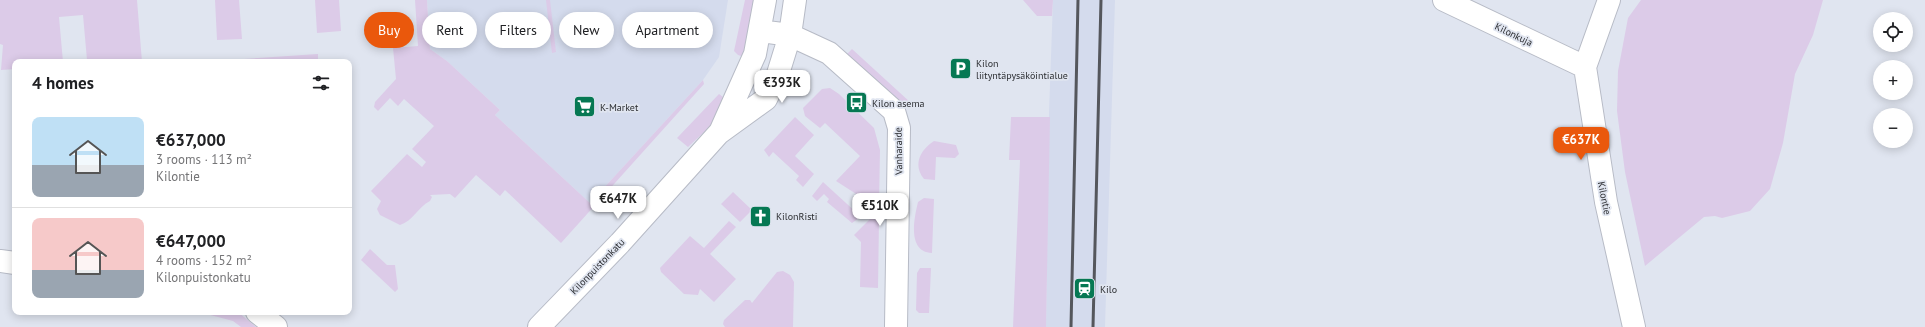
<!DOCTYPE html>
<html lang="en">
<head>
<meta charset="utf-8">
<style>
	:root { --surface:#fff; --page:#f6f6f6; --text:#202124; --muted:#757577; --line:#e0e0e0; --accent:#ea580c }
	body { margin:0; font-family:"PT Sans",sans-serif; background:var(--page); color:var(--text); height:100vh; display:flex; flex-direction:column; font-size:15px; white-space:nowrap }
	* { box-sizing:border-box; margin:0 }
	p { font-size:13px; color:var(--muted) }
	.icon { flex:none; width:22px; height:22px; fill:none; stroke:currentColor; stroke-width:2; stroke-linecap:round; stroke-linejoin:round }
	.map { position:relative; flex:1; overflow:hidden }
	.drawer { position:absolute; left:12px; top:59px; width:340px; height:256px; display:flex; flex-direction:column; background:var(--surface); border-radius:8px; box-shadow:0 2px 10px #0003 }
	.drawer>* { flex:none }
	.hud { position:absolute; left:364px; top:12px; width:380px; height:36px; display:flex; gap:8px }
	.tools { position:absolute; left:1873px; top:12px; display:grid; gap:8px }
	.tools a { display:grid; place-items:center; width:40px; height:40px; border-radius:50%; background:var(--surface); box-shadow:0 2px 10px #0003; font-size:20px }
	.price { position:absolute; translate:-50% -34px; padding:0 9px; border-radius:8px; background:#fff; color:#222; font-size:13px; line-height:26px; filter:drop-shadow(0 1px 2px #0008) }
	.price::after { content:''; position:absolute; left:50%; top:24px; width:12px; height:9px; margin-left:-6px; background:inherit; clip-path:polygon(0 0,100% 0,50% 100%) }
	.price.on { background:var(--accent); color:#fff }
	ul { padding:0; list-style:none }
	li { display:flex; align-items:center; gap:12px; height:100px; padding:0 20px }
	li+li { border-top:1px solid var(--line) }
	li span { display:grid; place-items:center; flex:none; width:112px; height:80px; border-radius:8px; color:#555 }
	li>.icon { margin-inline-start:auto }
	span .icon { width:48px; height:48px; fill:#fffc; stroke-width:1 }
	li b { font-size:17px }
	h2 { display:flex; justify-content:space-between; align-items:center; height:48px; padding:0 20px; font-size:17px }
	.tag { padding:0 14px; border-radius:18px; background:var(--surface); box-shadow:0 2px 10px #0003; font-size:14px; line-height:36px }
	.tag.on { background:var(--accent); color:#fff }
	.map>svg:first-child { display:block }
	.built { fill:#d4dbed }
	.green { fill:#dccbe8 }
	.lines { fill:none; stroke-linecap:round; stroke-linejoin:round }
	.minor-casing { stroke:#b7bbc6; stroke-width:24 }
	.minor { stroke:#fff; stroke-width:22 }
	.rail { stroke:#54565c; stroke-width:3 }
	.labels { text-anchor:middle; stroke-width:3.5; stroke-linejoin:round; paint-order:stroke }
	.street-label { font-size:10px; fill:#2b2d31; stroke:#e0e5f0 }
	.poi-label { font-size:10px; fill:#2b2d31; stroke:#e0e5f0; text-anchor:start }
</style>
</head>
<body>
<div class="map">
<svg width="1925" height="327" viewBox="0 0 1925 327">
	<rect width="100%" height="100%" fill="#e0e5f0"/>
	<!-- built -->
	<path class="built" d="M 427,0 L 728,0 L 719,57 L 703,80 L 590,203 L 495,115 L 500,110 L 447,61 L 430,49 Z
		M 1053,0 L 1115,0 L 1105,327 L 1046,327 L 1049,113 Z"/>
	<!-- green -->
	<path class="green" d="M 0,0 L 137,0 L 142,62 L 89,62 L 87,60 L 83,15 L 59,17 L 63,62 L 15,62 L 15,69 L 1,70 L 3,45 L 0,44 Z
		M 215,0 L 239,0 L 242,39 L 217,40 Z
		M 315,0 L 339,0 L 341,31 L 317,33 Z
		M 415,0 L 427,0 L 430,49 L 447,61 L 500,110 L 495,115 L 590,203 L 703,80 L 704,84 L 561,243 L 505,190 L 500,196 L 476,175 L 455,198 L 450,194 L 430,195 L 432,197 L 430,201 C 418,207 413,221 400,225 L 380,215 L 377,209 L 381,201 L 371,191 L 407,154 L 422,167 L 426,162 L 412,149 L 434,126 L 404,99 L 398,106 L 390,98 L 378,111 L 374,107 L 375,102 L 396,79 L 393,48 L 418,46 Z
		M 546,0 L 550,0 L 556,52 L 552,53 Z
		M 745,0 L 757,0 L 745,52 L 741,56 L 738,55 L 734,51 Z
		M 1023,0 L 1053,0 L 1052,16 L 1037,16 Z
		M 1641,0 L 1823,0 L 1813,35 L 1795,74 L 1783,143 L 1770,189 L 1750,211 L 1722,218 L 1715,216 L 1704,217 L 1645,266 L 1625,172 L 1617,111 L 1618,71 L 1628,18 Z
		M 852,49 L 910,102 L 904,108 L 846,55 Z
		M 318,54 L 318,62 L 242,62 L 244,59 Z
		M 830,88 L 839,94 L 874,128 L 880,150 L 879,204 L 864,199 L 836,181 L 860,156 L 825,123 L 820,128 L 805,116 L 803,108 L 822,89 Z
		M 719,94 L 727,100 L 716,121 L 688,147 L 677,138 Z
		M 795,117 L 814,135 L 795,156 L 814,174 L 803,187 L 796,180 L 799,176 L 773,152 L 769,157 L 764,150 Z
		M 1011,117 L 1050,117 L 1046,327 L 1013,327 L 1020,160 L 1009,160 Z
		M 934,141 L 956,145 L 959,154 L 955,158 L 936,157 L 935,180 L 924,179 C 912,165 921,149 934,141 Z
		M 823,182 L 858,214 L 859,218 L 852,223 L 827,202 L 829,199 L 824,194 L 817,201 L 812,196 Z
		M 733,192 L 752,210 L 740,222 L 721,204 Z
		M 924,198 L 934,199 L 932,253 C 907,252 914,219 918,202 Z
		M 874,218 L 879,220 L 878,288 L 860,287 L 861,242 L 854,235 L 870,219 Z
		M 729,221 L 736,227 L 710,254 L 736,279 L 714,302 L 700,289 L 698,295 L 684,294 L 661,272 L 660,268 L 690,236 L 704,248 Z
		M 370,249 L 387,265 L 395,265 L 398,289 L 395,292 L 361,260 Z
		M 920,268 L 931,268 L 929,313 L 919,313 L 916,310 L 917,273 Z
		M 783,271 L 790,275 L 794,282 L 793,327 L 725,327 L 723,324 L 724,320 L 745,300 L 750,300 L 752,303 L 777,272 Z
		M 199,312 L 238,312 L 256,327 L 241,327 L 233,321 Z"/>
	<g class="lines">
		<defs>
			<path id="minor" d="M 1444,0 L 1585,67
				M 1609,0 L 1585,67 L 1606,202 L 1634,327
				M 760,31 L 790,35 L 829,53 L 894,111 L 899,128 L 896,327
				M 721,130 L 755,54 L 765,0
				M 0,261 L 15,263
				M 257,312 L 276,327
				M 539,327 L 620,243 L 719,133 L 766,99 L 777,77 L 790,35 L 795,0"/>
		</defs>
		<!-- minor casing -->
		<use href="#minor" class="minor-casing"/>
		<!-- minor -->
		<use href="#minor" class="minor"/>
		<!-- rail -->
		<path class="rail" d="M 1071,327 L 1078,0
			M 1093,327 L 1101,0"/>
	</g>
	<!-- icons -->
	<defs>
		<symbol id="parking-square" viewBox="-11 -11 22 22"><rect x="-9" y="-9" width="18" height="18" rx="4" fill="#067853" stroke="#e0e5f0"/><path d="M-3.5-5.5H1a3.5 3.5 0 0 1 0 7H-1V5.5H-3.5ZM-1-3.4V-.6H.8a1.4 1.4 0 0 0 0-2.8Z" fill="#fff"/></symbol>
		<symbol id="bus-square" viewBox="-11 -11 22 22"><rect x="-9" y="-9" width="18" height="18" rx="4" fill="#067853" stroke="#e0e5f0"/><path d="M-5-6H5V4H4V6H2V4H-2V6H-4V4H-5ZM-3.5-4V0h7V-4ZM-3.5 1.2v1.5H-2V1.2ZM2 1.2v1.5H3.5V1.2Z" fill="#fff"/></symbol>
		<symbol id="supermarket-square" viewBox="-11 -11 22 22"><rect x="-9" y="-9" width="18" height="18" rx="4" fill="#067853" stroke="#e0e5f0"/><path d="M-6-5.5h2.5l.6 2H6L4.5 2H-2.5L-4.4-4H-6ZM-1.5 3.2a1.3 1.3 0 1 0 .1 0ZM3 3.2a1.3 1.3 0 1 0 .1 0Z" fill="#fff"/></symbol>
		<symbol id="church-square" viewBox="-11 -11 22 22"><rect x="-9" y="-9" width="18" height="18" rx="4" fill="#067853" stroke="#e0e5f0"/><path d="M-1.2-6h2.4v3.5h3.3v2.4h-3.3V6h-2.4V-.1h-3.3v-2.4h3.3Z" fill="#fff"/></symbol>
		<symbol id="station-square" viewBox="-11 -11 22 22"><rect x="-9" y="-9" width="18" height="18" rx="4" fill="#067853" stroke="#e0e5f0"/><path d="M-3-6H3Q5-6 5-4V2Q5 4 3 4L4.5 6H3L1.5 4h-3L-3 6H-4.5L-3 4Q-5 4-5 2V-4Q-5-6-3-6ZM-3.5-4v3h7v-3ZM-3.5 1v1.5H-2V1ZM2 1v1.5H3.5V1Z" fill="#fff"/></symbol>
	</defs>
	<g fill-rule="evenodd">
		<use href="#parking-square" x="948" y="56" width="25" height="25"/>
		<use href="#bus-square" x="844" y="90" width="25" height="25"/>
		<use href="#supermarket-square" x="572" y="94" width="25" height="25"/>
		<use href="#church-square" x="748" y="204" width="25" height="25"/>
		<use href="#station-square" x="1072" y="276" width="25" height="25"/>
	</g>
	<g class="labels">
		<!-- street labels -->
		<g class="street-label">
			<text transform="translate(1514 34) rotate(26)" y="4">Kilonkuja</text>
			<text transform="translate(898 151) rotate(-91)" y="4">Vanharaide</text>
			<text transform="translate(1605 198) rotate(79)" y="4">Kilontie</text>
			<text transform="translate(597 266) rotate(-46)" y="4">Kilonpuistonkatu</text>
		</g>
		<!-- poi labels -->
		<g class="poi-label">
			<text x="976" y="67">Kilon<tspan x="976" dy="12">liityntäpysäköintialue</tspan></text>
			<text x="872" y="107">Kilon asema</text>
			<text x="600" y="111">K-Market</text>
			<text x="776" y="220">KilonRisti</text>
			<text x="1100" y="293">Kilo</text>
		</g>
	</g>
</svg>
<div class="tools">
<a><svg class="icon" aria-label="locate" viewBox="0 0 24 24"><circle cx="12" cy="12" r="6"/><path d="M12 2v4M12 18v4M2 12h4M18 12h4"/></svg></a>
<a>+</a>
<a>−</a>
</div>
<b class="price" style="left:782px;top:104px">€393K</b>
<b class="price on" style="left:1581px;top:161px">€637K</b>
<b class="price" style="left:618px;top:220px">€647K</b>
<b class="price" style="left:880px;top:227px">€510K</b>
<div class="hud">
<a class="tag on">Buy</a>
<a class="tag">Rent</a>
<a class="tag">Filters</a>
<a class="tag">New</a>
<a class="tag">Apartment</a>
</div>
<section class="drawer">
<h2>4 homes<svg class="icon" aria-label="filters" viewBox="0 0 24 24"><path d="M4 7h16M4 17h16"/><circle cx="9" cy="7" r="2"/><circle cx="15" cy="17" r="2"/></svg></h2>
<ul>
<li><span style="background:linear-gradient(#bfe0f5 60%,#9aa5b1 0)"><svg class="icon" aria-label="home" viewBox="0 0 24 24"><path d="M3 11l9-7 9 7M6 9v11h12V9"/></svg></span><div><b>€637,000</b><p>3 rooms · 113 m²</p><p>Kilontie</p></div></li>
<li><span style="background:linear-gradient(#f6c9c9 65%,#9aa5b1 0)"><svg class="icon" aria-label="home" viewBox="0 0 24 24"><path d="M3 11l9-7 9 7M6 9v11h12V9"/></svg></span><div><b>€647,000</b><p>4 rooms · 152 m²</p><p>Kilonpuistonkatu</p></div></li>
</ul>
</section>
</div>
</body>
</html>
